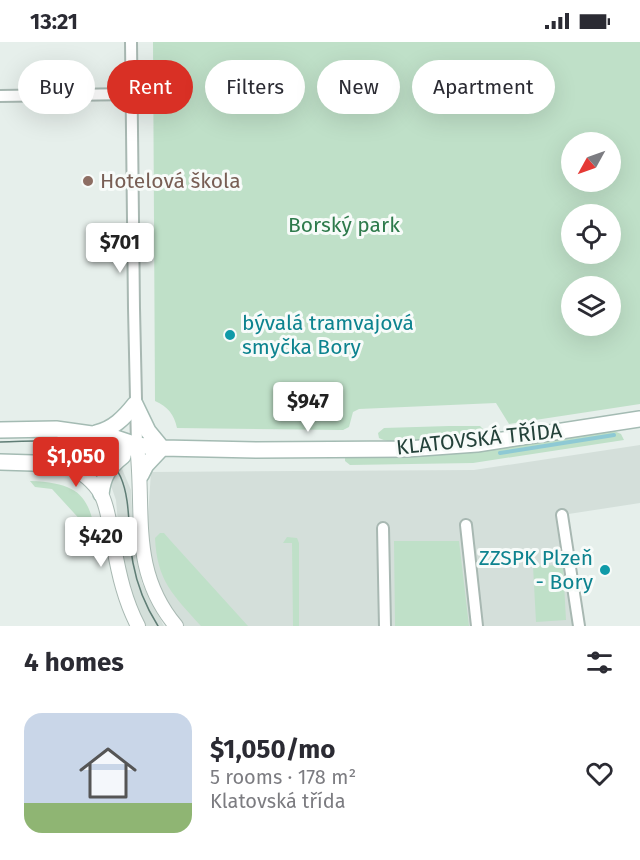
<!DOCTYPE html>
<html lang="en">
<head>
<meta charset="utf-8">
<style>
	:root { --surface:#fff; --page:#f7f7f7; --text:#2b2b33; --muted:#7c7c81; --accent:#d93025 }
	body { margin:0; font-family:"Fira Sans",sans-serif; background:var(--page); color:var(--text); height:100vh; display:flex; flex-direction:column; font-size:22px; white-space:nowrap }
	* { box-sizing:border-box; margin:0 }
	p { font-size:20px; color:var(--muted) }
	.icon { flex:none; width:33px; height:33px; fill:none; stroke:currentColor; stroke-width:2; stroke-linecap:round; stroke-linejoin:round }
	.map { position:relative; height:584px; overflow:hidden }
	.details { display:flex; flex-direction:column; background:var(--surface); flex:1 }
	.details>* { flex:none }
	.hud { position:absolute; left:18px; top:18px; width:604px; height:54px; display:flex; gap:12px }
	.needle { width:39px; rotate:230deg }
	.tools { position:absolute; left:561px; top:90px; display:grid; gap:12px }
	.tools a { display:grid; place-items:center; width:60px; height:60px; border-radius:50%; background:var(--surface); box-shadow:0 6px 24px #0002; font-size:30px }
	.price { position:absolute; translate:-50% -51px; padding:0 14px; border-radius:6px; background:#fff; color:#222; font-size:20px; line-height:39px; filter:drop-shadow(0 2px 3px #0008) }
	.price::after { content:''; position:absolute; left:50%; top:36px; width:18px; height:14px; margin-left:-9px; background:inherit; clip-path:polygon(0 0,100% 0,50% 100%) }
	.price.current { background:var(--accent); color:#fff }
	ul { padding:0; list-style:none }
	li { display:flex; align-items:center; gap:18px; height:150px; padding:0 24px }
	li span { display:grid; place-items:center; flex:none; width:168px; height:120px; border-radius:18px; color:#555 }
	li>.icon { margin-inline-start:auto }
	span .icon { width:72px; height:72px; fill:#fffc; stroke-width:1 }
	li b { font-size:26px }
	h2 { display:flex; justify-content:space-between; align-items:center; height:72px; padding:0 24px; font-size:26px }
	.pill { padding:0 21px; border-radius:27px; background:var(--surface); box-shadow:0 6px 24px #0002; font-size:21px; line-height:54px }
	.pill.current { background:var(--accent); color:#fff }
	.status { display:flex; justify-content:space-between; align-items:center; height:42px; padding:0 30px; background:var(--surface); direction:ltr }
	.status svg { height:16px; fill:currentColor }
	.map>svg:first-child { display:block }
	.built { fill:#d4dfda }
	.green { fill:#bfe0c8; fill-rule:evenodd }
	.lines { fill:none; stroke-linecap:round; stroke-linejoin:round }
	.stream { stroke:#8ec9d4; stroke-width:4 }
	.minor-casing { stroke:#a8b8b2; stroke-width:14 }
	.tertiary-casing { stroke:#a8b8b2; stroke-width:16 }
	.secondary-casing { stroke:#a4bbb3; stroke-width:18 }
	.minor { stroke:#fff; stroke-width:10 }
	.tertiary { stroke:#fff; stroke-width:14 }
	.secondary { stroke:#fff; stroke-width:15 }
	.tram { stroke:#5f7d75; stroke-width:1.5 }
	.education-dot { fill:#8d6e63; stroke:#f7fbf9; stroke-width:2 }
	.culture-dot { fill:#0f9aa8; stroke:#f7fbf9; stroke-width:2 }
	.labels { text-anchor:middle; stroke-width:6; stroke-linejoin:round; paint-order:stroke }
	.education-label { font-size:21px; fill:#785e54; stroke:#f7fbf9; text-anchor:start }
	.park-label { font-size:21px; fill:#2d7a4b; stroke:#f7fbf9 }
	.culture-label { font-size:21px; fill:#0d838f; stroke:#f7fbf9; text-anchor:start }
	.street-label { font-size:21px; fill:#24423a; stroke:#f7fbf9 }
</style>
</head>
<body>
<div class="status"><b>13:21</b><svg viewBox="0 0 49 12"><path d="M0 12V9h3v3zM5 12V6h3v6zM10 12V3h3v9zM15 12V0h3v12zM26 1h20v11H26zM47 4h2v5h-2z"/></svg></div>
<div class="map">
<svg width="640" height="584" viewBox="0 0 640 584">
	<rect width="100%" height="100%" fill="#e6efeb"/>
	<!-- built -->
	<path class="built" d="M 640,403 L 640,461 L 562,473 L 579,584 L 181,584 L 172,572 L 150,522 L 147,490 L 151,430 L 474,428 Z
		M 120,422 L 131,448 L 134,501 L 142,541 L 164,584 L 146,584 L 131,554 L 120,504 L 116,458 L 109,438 Z"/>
	<!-- green -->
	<path class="green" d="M 153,0 L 640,0 L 640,362 L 509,382 L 496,361 L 359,367 L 353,370 L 349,385 L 343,388 L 177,386 C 174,372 168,365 155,359 ZM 572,100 L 610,100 L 610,140 L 572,140 ZM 572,172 L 610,172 L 610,212 L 572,212 ZM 572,244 L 610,244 L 610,284 L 572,284 Z
		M 449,384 L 480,384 L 484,388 L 481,392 C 461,396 395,406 379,396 L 378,391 L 384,386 Z
		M 612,388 L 621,392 L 624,398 L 473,421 L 350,423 L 345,419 L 345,414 L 406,414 L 464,410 Z
		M 30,439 C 92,441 89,463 101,515 L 97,514 L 88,504 L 90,501 L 95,501 L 95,494 L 52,447 L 35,445 Z
		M 160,491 L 164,491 L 170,498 L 248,584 L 201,584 C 173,553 157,539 155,496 Z
		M 287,495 L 297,496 L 299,501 L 299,584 L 293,584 L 292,501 L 283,501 Z
		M 394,499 L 459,499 L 469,584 L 395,584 Z
		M 563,523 L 566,578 L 536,580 L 533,524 Z"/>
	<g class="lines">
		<!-- stream -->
		<path class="stream" d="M 500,411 L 614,393"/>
		<defs>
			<path id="minor" d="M 131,0 L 134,266 L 137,403
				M 0,54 L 132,52
				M 562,473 L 579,584
				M 466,483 L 477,584
				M 383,486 L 385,584"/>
			<path id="tertiary" d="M 137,403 C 145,470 129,528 176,584
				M 66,422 C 80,429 93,438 101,452 C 109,467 110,488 114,505 C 119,533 125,559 138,584"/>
			<path id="secondary" d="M 135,362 L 148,389 L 162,406
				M 0,388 L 56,387 L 113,395 L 137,403 L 162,406 L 256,408 L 407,407 L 477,402 L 640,377
				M 96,391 C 113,387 124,376 135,362
				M 0,420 L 66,422 L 97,419 L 137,403
				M 141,433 L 146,423 L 162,406
				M 101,452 C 103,434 109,425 123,414"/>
		</defs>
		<!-- minor casing -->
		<use href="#minor" class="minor-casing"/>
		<!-- tertiary casing -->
		<use href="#tertiary" class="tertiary-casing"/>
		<!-- secondary casing -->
		<use href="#secondary" class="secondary-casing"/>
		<!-- minor -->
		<use href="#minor" class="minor"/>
		<!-- tertiary -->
		<use href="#tertiary" class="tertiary"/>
		<!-- secondary -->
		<use href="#secondary" class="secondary"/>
		<!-- tram -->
		<path class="tram" d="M 0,400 C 25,400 53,396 78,402 C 140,418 124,474 133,521 C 137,543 146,565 158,584"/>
	</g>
	<!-- markers -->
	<circle class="education-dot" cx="88" cy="139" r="6"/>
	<g class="culture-dot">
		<circle cx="230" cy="293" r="6"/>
		<circle cx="605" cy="528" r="6"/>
	</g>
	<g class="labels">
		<!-- education labels -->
		<g class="education-label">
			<text x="100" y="146">Hotelová škola</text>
		</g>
		<!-- park labels -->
		<g class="park-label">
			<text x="344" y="190">Borský park</text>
		</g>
		<!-- culture labels -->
		<g class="culture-label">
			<text x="242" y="288">bývalá tramvajová<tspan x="242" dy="24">smyčka Bory</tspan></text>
			<text x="593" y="523" text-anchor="end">ZZSPK Plzeň<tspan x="593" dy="24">- Bory</tspan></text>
		</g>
		<!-- street labels -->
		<g class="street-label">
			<text transform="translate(479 397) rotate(-6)" y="7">KLATOVSKÁ TŘÍDA</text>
		</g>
	</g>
</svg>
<div class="tools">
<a><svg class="needle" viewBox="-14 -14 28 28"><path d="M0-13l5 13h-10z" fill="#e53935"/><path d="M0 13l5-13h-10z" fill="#7c7c81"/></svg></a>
<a><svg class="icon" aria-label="locate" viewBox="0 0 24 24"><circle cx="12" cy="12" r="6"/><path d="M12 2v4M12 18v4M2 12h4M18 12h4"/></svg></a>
<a><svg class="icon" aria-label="layers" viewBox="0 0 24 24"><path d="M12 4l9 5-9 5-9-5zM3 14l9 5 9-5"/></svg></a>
</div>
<b class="price" style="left:120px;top:232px">$701</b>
<b class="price" style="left:308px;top:391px">$947</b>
<b class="price current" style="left:76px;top:446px">$1,050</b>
<b class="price" style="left:101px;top:526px">$420</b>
<div class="hud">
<a class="pill">Buy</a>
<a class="pill current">Rent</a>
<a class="pill">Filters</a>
<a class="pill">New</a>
<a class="pill">Apartment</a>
</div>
</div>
<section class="details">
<h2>4 homes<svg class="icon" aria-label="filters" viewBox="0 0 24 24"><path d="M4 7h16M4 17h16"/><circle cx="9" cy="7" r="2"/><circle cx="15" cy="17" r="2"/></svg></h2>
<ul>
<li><span style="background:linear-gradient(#c9d6e8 75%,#8fb573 0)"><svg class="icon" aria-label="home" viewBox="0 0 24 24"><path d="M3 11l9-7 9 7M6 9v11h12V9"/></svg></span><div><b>$1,050/mo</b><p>5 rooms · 178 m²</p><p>Klatovská třída</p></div><svg class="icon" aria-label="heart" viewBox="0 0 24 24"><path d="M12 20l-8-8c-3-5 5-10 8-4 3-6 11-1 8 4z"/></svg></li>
</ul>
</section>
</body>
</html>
